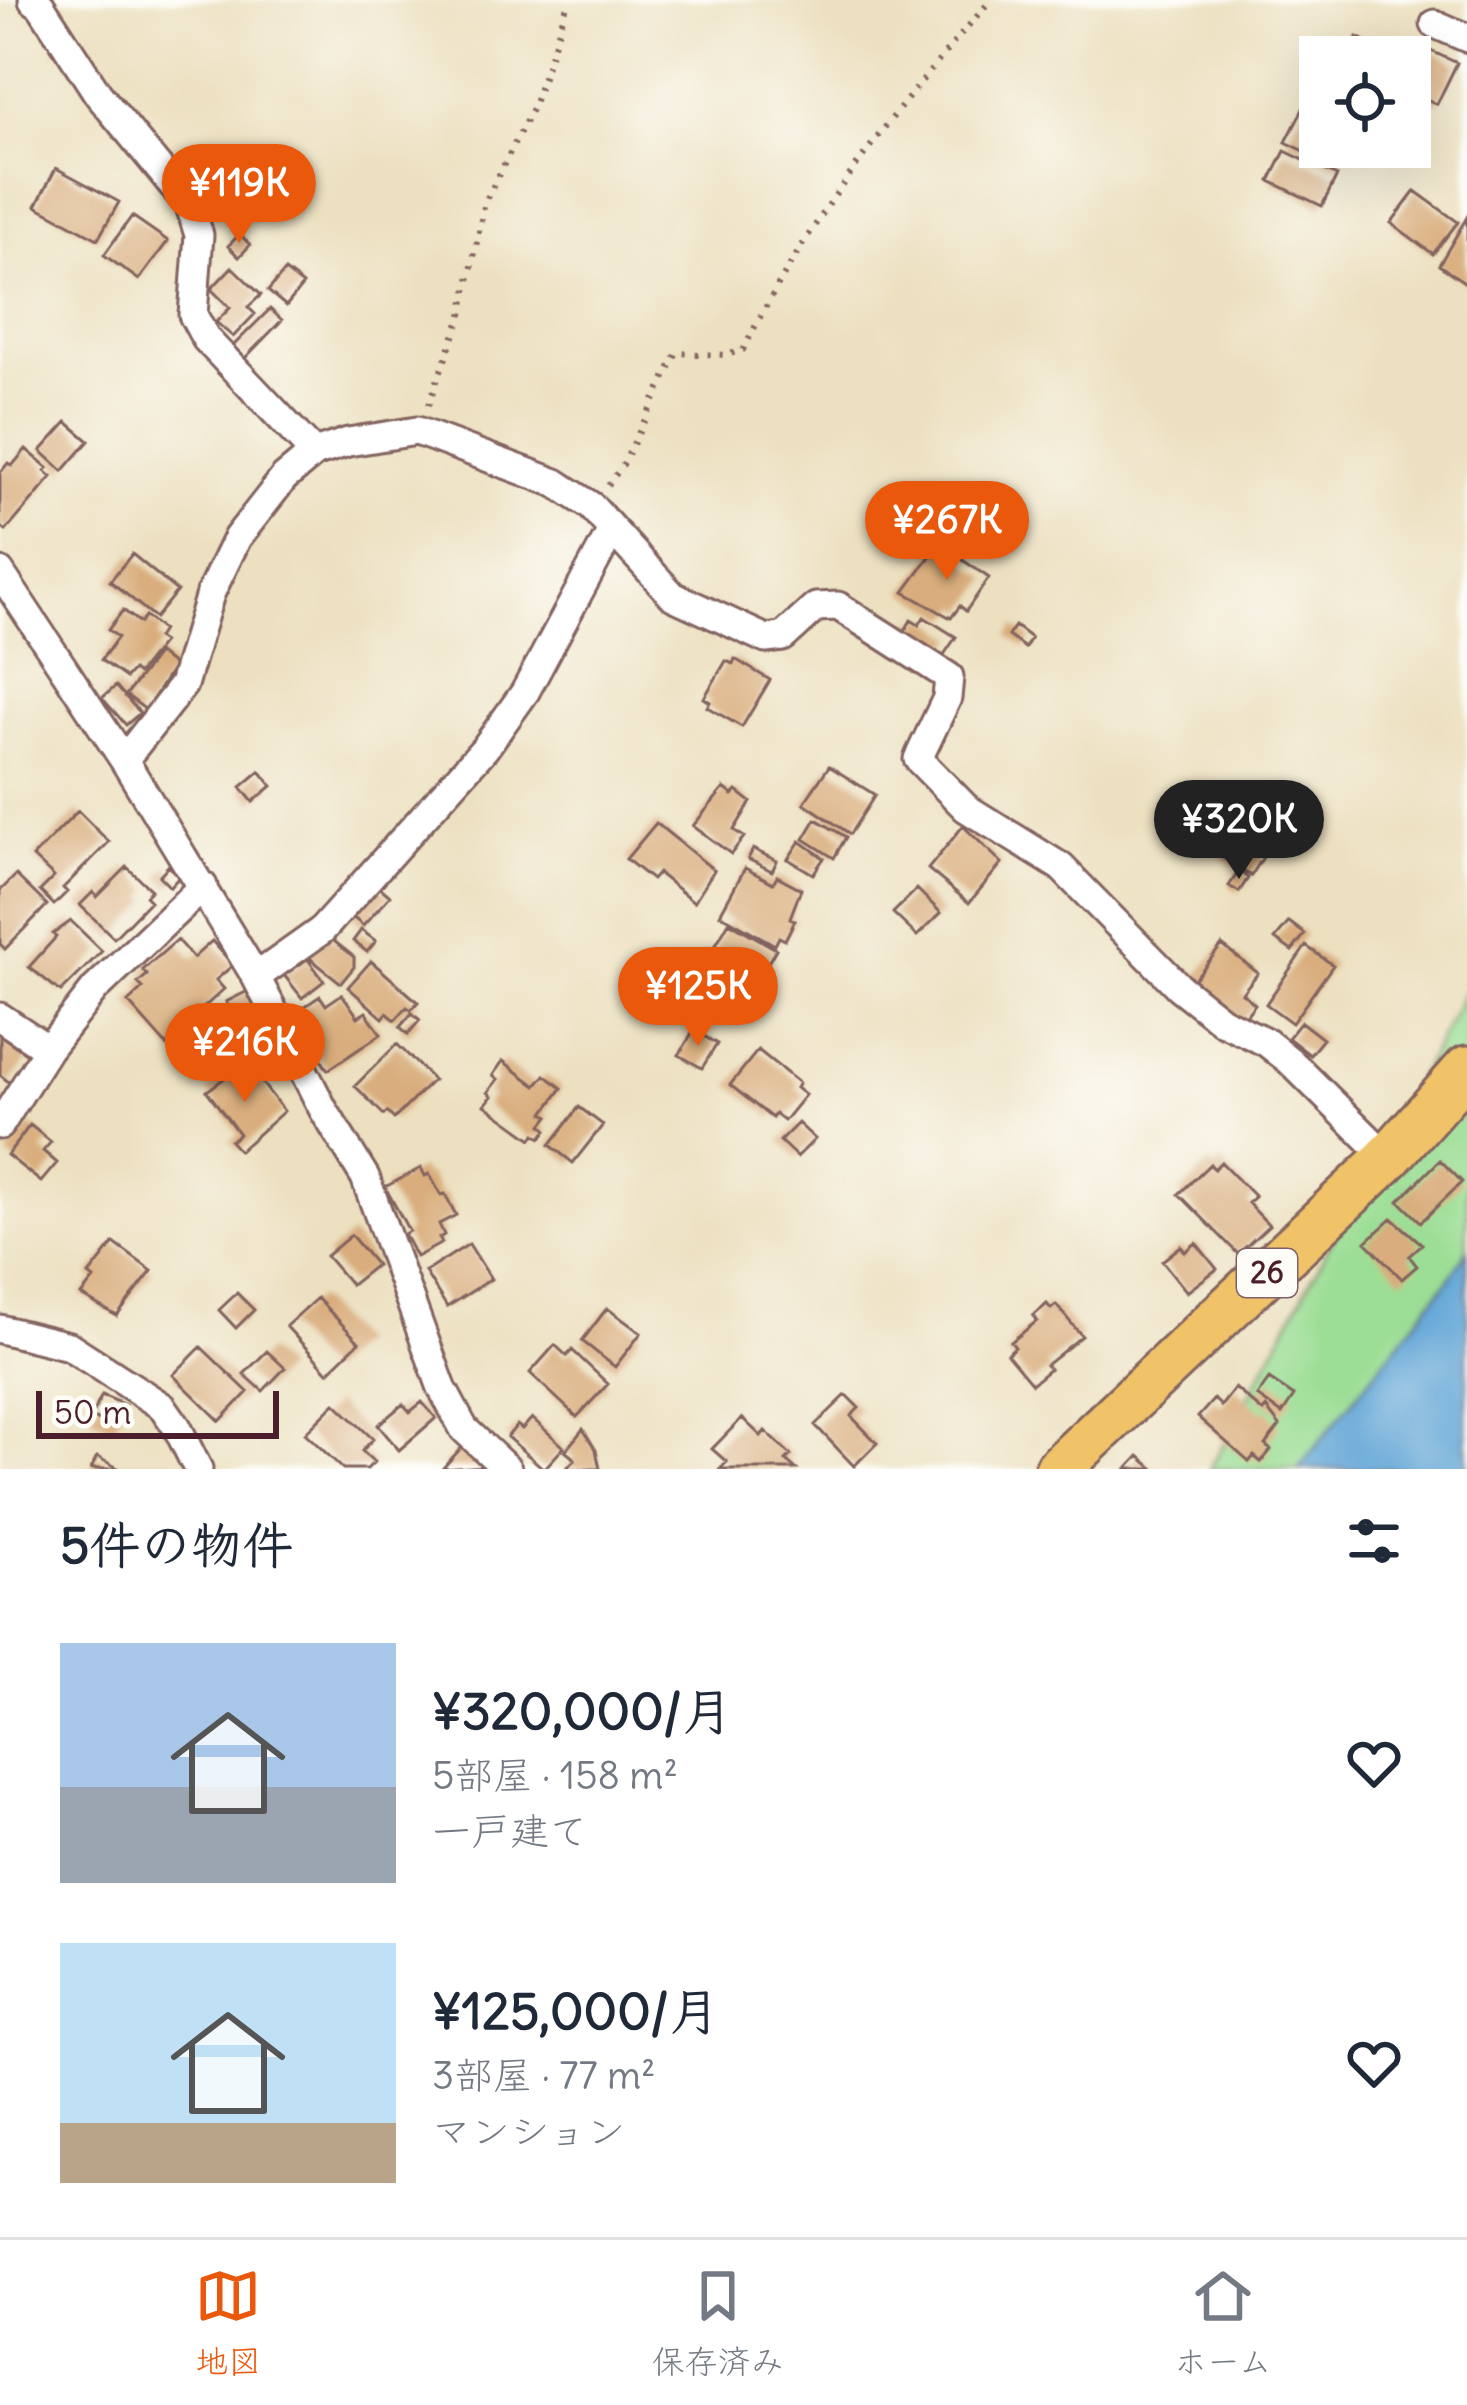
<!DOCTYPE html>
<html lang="ja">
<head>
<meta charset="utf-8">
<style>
	:root { --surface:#fff; --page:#f6f6f7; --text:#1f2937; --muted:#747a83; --line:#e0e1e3; --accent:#ea580c }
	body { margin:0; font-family:Delius,"Klee One",sans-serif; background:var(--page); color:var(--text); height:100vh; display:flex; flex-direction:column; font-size:45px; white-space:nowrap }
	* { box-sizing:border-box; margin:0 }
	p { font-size:39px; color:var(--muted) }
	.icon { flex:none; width:66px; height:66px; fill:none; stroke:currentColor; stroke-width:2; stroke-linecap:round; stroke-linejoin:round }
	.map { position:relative; height:1469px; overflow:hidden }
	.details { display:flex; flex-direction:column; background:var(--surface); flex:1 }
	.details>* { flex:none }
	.buttons { position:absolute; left:1299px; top:36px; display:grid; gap:24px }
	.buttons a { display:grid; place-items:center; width:132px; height:132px; border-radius:0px; background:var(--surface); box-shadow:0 12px 48px #0002; font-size:60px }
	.scale { position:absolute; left:36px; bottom:30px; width:243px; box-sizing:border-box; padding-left:12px; border:6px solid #4a1f2b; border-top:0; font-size:33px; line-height:42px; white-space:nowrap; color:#4a1f2b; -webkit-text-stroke:9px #fdfcf7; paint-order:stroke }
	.price { position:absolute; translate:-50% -102px; padding:0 27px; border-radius:42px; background:var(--accent); color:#fff; font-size:39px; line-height:78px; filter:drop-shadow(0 3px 6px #0008) }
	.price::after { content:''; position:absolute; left:50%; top:72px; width:36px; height:27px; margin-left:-18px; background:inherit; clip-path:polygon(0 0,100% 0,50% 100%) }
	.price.on { background:#222; color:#fff }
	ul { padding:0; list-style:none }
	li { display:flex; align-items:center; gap:36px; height:300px; padding:0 60px }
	li span { display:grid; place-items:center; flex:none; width:336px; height:240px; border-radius:0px; color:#555 }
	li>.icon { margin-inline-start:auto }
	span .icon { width:144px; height:144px; fill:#fffc; stroke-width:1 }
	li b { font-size:51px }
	h2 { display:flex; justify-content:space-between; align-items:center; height:144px; padding:0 60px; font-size:51px }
	.tabs { display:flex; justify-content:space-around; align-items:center; height:168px; border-top:3px solid var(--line); background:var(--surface); font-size:33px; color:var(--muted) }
	.tabs a { display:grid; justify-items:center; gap:6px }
	.tabs .on { color:var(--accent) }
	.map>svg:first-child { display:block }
	.green { fill:#9cde95; stroke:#737e60; stroke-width:3 }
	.water { fill:#62a6d7; stroke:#566281; stroke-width:3 }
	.building { fill:#d9ad7d }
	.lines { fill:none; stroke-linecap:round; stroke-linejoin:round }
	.street-casing { stroke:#83635f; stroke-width:33 }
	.primary-casing { stroke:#83635f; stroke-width:51 }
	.path { stroke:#83635f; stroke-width:6; stroke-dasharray:3 9; stroke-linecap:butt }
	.street { stroke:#fff; stroke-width:27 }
	.primary { stroke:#f0c369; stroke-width:45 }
	.labels { text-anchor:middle; stroke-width:10; stroke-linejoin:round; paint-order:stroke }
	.shield { fill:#fdfcf7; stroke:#806168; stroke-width:3 }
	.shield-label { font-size:30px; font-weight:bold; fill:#4a1f2b }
</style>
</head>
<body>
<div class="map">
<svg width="1467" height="1469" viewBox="0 0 1467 1469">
	<rect width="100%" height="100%" fill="#fdfcf7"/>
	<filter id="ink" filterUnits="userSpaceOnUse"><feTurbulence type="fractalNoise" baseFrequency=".00833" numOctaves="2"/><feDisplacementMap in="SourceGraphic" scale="24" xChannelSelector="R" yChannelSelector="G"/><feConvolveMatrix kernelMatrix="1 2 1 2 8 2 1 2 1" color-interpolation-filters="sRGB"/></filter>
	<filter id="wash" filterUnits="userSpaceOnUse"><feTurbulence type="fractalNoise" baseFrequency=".004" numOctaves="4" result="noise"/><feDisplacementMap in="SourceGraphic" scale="48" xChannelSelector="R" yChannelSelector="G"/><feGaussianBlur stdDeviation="2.7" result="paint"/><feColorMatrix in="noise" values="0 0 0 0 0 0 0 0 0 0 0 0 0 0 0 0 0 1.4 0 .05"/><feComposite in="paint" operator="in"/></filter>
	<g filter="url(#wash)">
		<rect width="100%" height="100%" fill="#ece0c0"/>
		<!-- green -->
		<path class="green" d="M 1467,988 L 1467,1469 L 1210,1469 Z"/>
		<!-- water -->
		<path class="water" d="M 1467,1250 L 1467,1469 L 1298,1469 L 1449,1279 Z"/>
		<g id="blocks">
			<!-- building -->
			<path class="building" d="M 1357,37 L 1398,57 L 1334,57 L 1342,42 L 1353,47 Z
				M 1418,45 L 1457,63 L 1437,104 L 1410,91 L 1410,62 Z
				M 1304,107 L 1320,115 L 1320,147 L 1350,147 L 1340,168 L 1286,142 Z
				M 1285,151 L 1337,176 L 1322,206 L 1270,181 Z
				M 56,168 L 119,202 L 98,239 L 36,206 Z
				M 1415,191 L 1458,222 L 1433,254 L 1391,223 Z
				M 132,216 L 168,241 L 139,280 L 104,255 Z
				M 1467,217 L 1467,284 L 1439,265 Z
				M 240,234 L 250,245 L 239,257 L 228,246 Z
				M 232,267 L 261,295 L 248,307 L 255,314 L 233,337 L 216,322 L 230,308 L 211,289 Z
				M 285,271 L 303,285 L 286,306 L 268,291 Z
				M 270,309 L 282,320 L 245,358 L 233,346 Z
				M 67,422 L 89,441 L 63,471 L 41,451 Z
				M 26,449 L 48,468 L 45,471 L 52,477 L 6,531 L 0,526 L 0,473 L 8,463 L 12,466 Z
				M 939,544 L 989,578 L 966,611 L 960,606 L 951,618 L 904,592 Z
				M 132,554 L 177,591 L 155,618 L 110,581 Z
				M 123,610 L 140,623 L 145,616 L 162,630 L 157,638 L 163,642 L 138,674 L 133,670 L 126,678 L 101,660 L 118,637 L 108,630 Z
				M 924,617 L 956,637 L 943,656 L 904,632 L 911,620 L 919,625 Z
				M 1015,626 L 1031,638 L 1025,648 L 1008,636 Z
				M 158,653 L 174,666 L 146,710 L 126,695 Z
				M 735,659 L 770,680 L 742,727 L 707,707 L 710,702 L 704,698 L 726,661 L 733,664 Z
				M 116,686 L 140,713 L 126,725 L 102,698 Z
				M 829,766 L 875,795 L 850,834 L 804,803 Z
				M 260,771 L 272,786 L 253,802 L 241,787 Z
				M 724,788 L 733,795 L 737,791 L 751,802 L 734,830 L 744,837 L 731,854 L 693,826 Z
				M 1235,799 L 1281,829 L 1251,876 L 1204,846 L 1217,826 L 1208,820 L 1217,807 L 1226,813 Z
				M 78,811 L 109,842 L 63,888 L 67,892 L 54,905 L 40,891 L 54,877 L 33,857 Z
				M 816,819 L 846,837 L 834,858 L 804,839 Z
				M 656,823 L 714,870 L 694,902 L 658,873 L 652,880 L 626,859 Z
				M 963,826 L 1002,863 L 969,903 L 928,869 Z
				M 800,841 L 824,858 L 813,874 L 788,859 Z
				M 753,849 L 777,861 L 772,871 L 748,859 Z
				M 168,866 L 179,877 L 170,887 L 159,876 Z
				M 127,867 L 151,890 L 145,896 L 150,901 L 114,938 L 80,905 L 93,892 L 97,897 Z
				M 745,868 L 773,883 L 777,876 L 801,889 L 790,918 L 795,920 L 785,940 L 779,937 L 775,945 L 720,914 Z
				M 1239,871 L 1248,878 L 1239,892 L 1229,886 Z
				M 16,875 L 47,905 L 5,949 L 0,944 L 0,891 Z
				M 376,884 L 390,896 L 363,926 L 349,914 Z
				M 917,889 L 941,913 L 917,936 L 893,913 Z
				M 71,921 L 102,951 L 61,992 L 29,967 L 56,937 L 53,934 Z
				M 729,922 L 776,949 L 762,973 L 715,946 Z
				M 1289,922 L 1305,934 L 1292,951 L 1275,939 Z
				M 361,930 L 376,941 L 367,952 L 353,941 Z
				M 325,934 L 354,957 L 354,967 L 341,983 L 307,956 Z
				M 177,940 L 193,958 L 212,941 L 233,965 L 216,980 L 224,989 L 190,1020 L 201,1032 L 175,1055 L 128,1002 L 143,988 L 138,983 L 147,975 L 143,970 Z
				M 1222,945 L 1258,973 L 1242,993 L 1255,1004 L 1241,1022 L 1192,982 Z
				M 1306,946 L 1333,965 L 1292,1023 L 1266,1004 Z
				M 307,958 L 324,981 L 302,998 L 284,975 Z
				M 371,961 L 418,1002 L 411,1010 L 407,1007 L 395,1020 L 387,1013 L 383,1018 L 348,987 Z
				M 250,990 L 283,1056 L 251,1072 L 226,1022 L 234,1018 L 226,1002 Z
				M 342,994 L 358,1017 L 366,1012 L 381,1034 L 328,1070 L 297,1024 L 304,1020 L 298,1011 L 320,996 L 326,1005 Z
				M 412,1013 L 420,1020 L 408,1034 L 400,1027 Z
				M 1301,1022 L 1323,1039 L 1310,1055 L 1288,1038 Z
				M 694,1030 L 717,1044 L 702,1068 L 679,1055 Z
				M 0,1035 L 30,1056 L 10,1083 L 0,1075 Z
				M 397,1044 L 433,1080 L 394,1119 L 387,1112 L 384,1115 L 355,1086 Z
				M 758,1050 L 799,1083 L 796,1088 L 805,1095 L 784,1121 L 775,1114 L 772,1118 L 730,1085 Z
				M 503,1061 L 536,1086 L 545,1075 L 562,1088 L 544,1113 L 549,1116 L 542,1125 L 547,1130 L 541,1138 L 535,1134 L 532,1139 L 485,1105 L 492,1096 L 488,1092 L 498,1079 L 493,1075 Z
				M 242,1065 L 250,1077 L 255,1074 L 284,1111 L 239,1151 L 230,1141 L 239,1134 L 207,1091 Z
				M 579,1107 L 603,1125 L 573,1163 L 550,1145 Z
				M 798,1123 L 815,1139 L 797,1157 L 780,1141 Z
				M 30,1125 L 51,1142 L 43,1151 L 57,1163 L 41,1182 L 7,1155 Z
				M 1440,1160 L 1462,1182 L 1421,1222 L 1399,1201 Z
				M 1221,1162 L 1255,1197 L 1248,1203 L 1269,1225 L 1238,1254 L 1179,1194 L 1210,1164 L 1214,1169 Z
				M 421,1168 L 425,1176 L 429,1174 L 441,1195 L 445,1194 L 456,1215 L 439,1224 L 444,1235 L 439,1238 L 442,1243 L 416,1257 L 404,1234 L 409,1231 L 385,1187 Z
				M 1392,1218 L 1422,1244 L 1409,1256 L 1417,1266 L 1402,1279 L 1366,1242 Z
				M 351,1235 L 376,1265 L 351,1285 L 326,1256 Z
				M 114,1243 L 152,1271 L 117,1316 L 81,1295 L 94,1279 L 89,1275 Z
				M 1196,1243 L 1217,1269 L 1187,1292 L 1162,1261 L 1181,1246 L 1185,1252 Z
				M 469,1244 L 491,1279 L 447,1307 L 425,1272 Z
				M 237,1293 L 254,1310 L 236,1328 L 219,1310 Z
				M 317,1298 L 359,1342 L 328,1372 L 286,1326 Z
				M 1047,1304 L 1051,1309 L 1056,1305 L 1082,1336 L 1046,1365 L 1050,1369 L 1032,1384 L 1007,1354 L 1015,1347 L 1011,1342 L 1037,1321 L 1033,1316 Z
				M 607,1308 L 641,1333 L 615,1367 L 582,1341 Z
				M 555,1345 L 567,1356 L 572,1350 L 608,1384 L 577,1417 L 530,1373 Z
				M 201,1347 L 248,1392 L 220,1421 L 173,1375 Z
				M 267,1351 L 285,1368 L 263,1391 L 244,1374 Z
				M 1269,1379 L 1294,1396 L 1282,1414 L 1257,1396 Z
				M 1235,1388 L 1263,1412 L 1266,1408 L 1280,1426 L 1265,1445 L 1271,1450 L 1261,1462 L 1254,1456 L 1249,1462 L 1198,1417 L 1214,1399 L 1221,1406 Z
				M 102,1395 L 125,1405 L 114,1428 L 91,1417 Z
				M 846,1395 L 859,1408 L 851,1416 L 877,1443 L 854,1466 L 815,1425 Z
				M 422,1402 L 436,1418 L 399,1450 L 378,1425 L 403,1404 L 410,1412 Z
				M 335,1403 L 373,1439 L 362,1451 L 374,1462 L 367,1469 L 343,1469 L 305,1433 Z
				M 532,1418 L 564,1447 L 544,1469 L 507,1437 L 517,1425 L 522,1429 Z
				M 742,1418 L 761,1436 L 765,1431 L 791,1455 L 786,1460 L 796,1469 L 720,1469 L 727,1462 L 712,1449 Z
				M 583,1429 L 596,1450 L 600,1469 L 566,1469 L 575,1459 L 565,1451 Z
				M 463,1446 L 485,1466 L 442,1469 Z
				M 1139,1456 L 1154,1469 L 1127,1469 Z
				M 97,1457 L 120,1469 L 91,1469 Z"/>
		</g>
	</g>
	<g filter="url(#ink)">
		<use href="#blocks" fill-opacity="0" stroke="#83635f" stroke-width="3"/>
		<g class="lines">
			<defs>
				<path id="street" d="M 33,0 L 41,6 L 98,94 L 190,206 L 199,235 L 193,315 L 206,339 L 314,453
					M 1435,24 L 1467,38
					M 0,572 L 124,760 L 256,977 L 323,1109 L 365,1177 L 442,1388 L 464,1429 L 507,1469
					M 124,760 L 183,685 L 210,594 L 237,538 L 284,478 L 314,453 L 348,442 L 417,431 L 556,483 L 591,506 L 673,596 L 766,639 L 783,637 L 816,607 L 838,606 L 949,677 L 947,698 L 918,759 L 966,808 L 1061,867 L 1179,987 L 1222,1021 L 1266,1042 L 1290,1061 L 1388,1158
					M 256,977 L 322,930 L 485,748 L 525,692 L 612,530
					M 0,1017 L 48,1049
					M 0,1125 L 48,1049 L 95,989 L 203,886
					M 0,1329 L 69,1346 L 163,1407 L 177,1427 L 198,1469"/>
				<path id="primary" d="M 1058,1469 L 1388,1158 L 1467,1069"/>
			</defs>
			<!-- street casing -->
			<use href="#street" class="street-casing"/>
			<!-- primary casing -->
			<use href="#primary" class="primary-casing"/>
			<!-- path -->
			<path class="path" d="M 428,405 L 462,315 L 485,202 L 532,109 L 569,0
				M 608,485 L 623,465 L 677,353 L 726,355 L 743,350 C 810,217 893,111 991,0"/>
			<!-- street -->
			<use href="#street" class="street"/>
			<!-- primary -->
			<use href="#primary" class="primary"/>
		</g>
	</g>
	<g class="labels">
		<!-- shield labels -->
		<rect class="shield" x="1237" y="1249" width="60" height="48" rx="9"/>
		<g class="shield-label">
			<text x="1267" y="1283">26</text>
		</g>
	</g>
</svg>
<div class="buttons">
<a><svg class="icon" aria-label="locate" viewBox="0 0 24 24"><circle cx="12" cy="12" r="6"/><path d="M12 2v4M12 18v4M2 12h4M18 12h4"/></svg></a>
</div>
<div class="scale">50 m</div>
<b class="price" style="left:239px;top:246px">¥119K</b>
<b class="price" style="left:947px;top:583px">¥267K</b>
<b class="price on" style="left:1239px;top:882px">¥320K</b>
<b class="price" style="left:698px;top:1049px">¥125K</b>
<b class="price" style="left:245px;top:1105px">¥216K</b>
</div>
<section class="details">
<h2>5件の物件<svg class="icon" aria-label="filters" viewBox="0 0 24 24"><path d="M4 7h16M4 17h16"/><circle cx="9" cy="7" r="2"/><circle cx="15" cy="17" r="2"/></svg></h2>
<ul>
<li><span style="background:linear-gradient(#a9c7e8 60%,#9aa5b1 0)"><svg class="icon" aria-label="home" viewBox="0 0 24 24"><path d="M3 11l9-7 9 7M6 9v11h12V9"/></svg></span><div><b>¥320,000/月</b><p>5部屋 · 158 m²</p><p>一戸建て</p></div><svg class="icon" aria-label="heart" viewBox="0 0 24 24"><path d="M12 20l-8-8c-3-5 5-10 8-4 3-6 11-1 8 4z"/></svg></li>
<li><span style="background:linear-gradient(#bfe0f5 75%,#b9a48a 0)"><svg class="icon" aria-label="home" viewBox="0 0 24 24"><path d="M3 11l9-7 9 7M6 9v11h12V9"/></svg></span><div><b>¥125,000/月</b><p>3部屋 · 77 m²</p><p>マンション</p></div><svg class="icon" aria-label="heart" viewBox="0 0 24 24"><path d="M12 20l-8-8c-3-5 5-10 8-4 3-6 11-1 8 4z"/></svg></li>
</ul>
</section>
<nav class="tabs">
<a class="on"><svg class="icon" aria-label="map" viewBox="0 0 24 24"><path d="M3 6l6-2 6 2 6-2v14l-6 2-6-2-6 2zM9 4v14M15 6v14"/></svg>地図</a>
<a><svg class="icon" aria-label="saved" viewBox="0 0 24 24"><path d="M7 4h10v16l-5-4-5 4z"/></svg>保存済み</a>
<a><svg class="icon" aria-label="home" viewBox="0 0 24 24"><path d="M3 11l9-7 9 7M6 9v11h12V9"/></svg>ホーム</a>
</nav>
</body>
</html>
